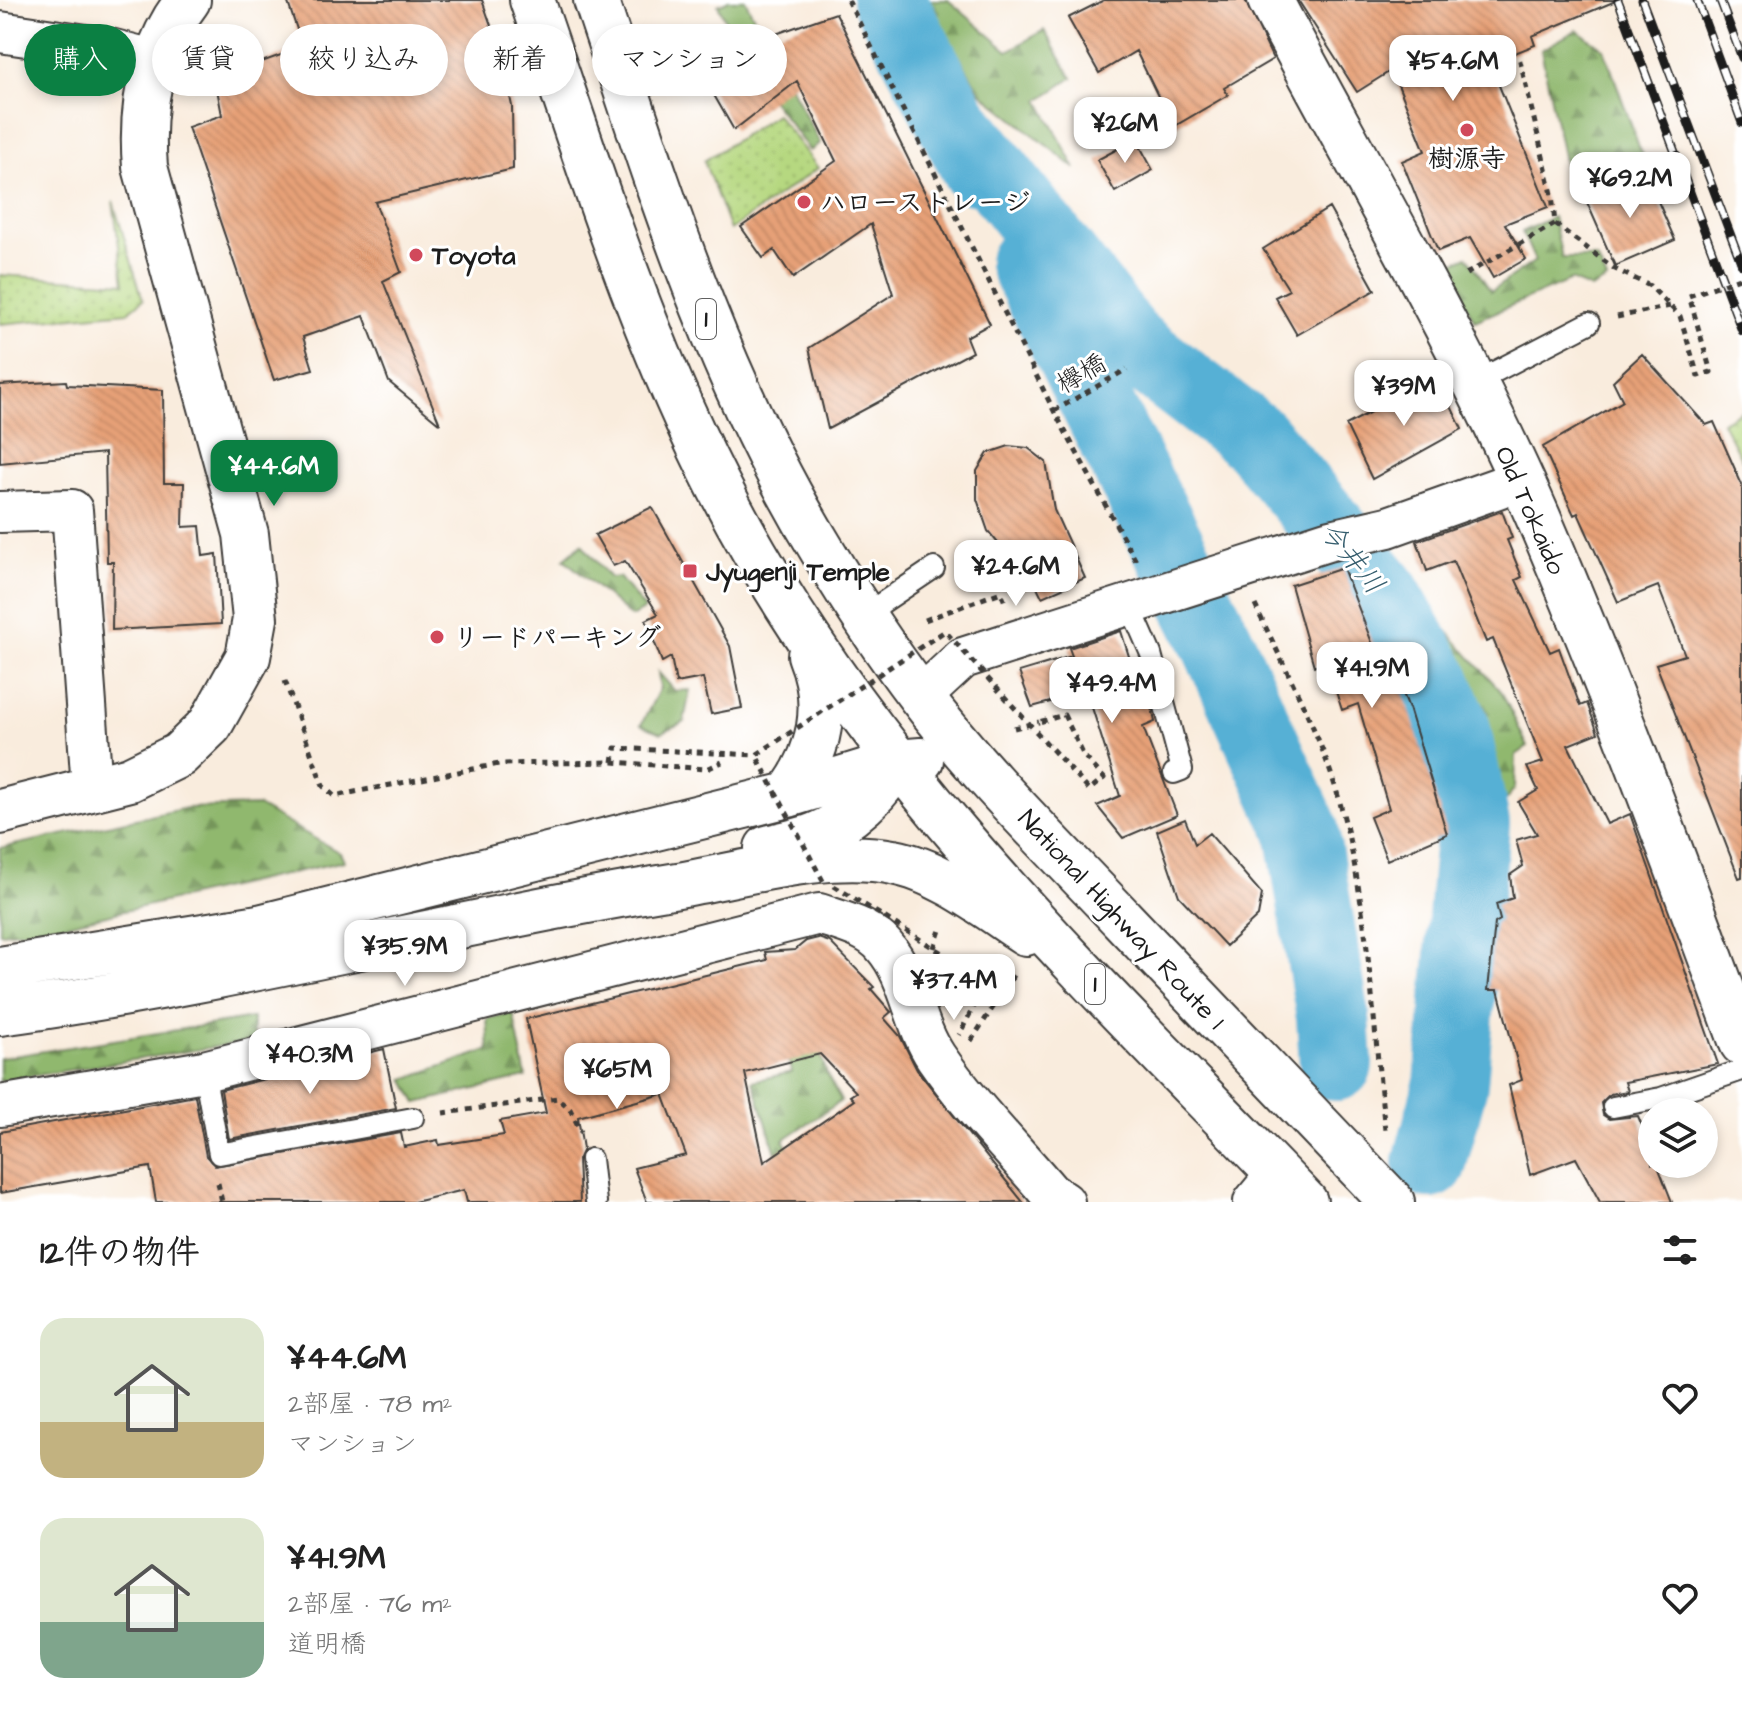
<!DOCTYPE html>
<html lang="ja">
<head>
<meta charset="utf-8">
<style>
	:root { --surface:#fff; --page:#f6f6f6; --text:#222; --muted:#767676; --accent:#0b8043 }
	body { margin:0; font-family:"Architects Daughter","Klee One",sans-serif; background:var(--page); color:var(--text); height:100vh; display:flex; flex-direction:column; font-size:30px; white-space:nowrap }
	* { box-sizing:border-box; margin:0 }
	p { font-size:26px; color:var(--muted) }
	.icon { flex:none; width:44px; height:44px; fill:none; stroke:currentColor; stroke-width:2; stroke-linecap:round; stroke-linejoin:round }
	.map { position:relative; height:1202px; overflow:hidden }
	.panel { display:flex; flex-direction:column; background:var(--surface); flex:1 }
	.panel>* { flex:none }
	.top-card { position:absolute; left:24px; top:24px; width:800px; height:72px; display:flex; gap:16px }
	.controls { position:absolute; left:1638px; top:1098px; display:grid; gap:16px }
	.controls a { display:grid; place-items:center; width:80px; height:80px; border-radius:50%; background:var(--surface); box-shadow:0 4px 12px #0003; font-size:40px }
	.price { position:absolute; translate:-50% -68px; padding:0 18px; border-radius:16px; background:#fff; color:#222; font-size:26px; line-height:52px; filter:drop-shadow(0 2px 4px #0008) }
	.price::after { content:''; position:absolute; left:50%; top:48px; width:24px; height:18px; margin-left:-12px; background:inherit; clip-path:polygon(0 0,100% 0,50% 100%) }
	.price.active { background:var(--accent); color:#fff }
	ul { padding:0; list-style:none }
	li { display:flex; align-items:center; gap:24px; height:200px; padding:0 40px }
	li span { display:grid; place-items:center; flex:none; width:224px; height:160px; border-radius:24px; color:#555 }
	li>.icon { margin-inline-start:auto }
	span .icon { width:96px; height:96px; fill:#fffc; stroke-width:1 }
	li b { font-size:34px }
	h2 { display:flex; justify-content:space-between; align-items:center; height:96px; padding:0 40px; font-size:34px }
	.tag { padding:0 28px; border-radius:36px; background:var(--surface); box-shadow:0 4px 12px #0003; font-size:28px; line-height:72px }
	.tag.active { background:var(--accent); color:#fff }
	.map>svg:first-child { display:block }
	.grass { fill:url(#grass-dots); stroke:#697a4e; stroke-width:2 }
	.forest { fill:url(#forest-firs); stroke:#566a45; stroke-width:2 }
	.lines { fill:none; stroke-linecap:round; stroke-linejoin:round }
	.river { stroke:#57b0d5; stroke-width:74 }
	.building { fill:url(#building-back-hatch); fill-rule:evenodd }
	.lane-casing { stroke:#3d3b39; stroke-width:24 }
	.street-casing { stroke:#3d3b39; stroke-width:44 }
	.secondary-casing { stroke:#3d3b39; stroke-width:48 }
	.highway-casing { stroke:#3d3b39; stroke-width:48 }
	.path { stroke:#3d3b39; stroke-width:5; stroke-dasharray:6 6; stroke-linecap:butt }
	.lane { stroke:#fff; stroke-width:20 }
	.street { stroke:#fff; stroke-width:40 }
	.secondary { stroke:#fff; stroke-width:44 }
	.highway { stroke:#fff; stroke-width:44 }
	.rail-casing { stroke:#1c1c1c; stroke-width:9 }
	.rail { stroke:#fff; stroke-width:6; stroke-dasharray:18; stroke-linecap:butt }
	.path-bridge { stroke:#3d3b39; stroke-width:5; stroke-dasharray:6 6; stroke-linecap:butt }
	.poi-dot { fill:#d1495b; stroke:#fff; stroke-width:3 }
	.labels { text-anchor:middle; stroke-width:6; stroke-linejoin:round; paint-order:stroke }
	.shield { fill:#fff; stroke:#606060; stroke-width:2 }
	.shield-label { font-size:24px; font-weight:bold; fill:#1c1c1c }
	.poi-label { font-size:26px; font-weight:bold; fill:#1c1c1c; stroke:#fff; text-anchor:start }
	.street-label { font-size:26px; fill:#1c1c1c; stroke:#fff }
	.water-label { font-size:28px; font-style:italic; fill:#375f6f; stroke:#fff }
</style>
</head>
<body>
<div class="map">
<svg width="1742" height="1202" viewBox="0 0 1742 1202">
	<defs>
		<pattern id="grass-dots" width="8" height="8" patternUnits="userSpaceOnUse" patternTransform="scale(2)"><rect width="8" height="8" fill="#b6d880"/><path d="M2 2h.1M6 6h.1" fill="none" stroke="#9cb96e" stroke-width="1.8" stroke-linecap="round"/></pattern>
		<pattern id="forest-firs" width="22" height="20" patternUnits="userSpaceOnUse" patternTransform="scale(2)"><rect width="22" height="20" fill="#90b86e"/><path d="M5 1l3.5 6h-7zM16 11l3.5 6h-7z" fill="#75955a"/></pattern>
		<pattern id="building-back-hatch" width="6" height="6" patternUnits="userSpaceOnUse" patternTransform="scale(2)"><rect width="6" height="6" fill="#e6a077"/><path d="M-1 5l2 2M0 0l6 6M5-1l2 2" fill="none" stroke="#c58966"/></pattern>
	</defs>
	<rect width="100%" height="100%" fill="#fff"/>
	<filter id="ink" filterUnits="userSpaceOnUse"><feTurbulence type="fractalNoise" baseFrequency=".0125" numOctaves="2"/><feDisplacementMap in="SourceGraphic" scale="16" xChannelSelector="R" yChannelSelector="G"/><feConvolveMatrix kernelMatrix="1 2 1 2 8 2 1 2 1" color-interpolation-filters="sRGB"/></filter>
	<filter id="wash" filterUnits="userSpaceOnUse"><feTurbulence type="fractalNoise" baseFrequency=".006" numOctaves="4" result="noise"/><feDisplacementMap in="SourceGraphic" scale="32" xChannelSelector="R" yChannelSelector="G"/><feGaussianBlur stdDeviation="1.8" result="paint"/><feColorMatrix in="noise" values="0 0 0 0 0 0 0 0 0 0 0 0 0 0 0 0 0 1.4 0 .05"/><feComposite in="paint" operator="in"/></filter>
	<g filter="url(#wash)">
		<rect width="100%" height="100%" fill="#f9ecdd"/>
		<!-- grass -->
		<path class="grass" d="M 776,114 L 818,168 L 730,230 L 704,161 Z
			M 113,201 L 143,300 L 128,312 L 0,324 L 0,275 L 124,283 Z
			M 1742,411 L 1742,460 L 1722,422 Z"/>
		<!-- forest -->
		<path class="forest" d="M 729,0 L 745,0 L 820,143 L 810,151 L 747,67 L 718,5 Z
			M 927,0 L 948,0 L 1008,51 L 1044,30 L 1072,78 L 1039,100 L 1076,169 L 979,91 Z
			M 1577,30 L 1604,49 L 1648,172 L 1572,200 L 1541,50 Z
			M 1553,217 L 1562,258 L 1597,258 L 1607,280 L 1591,289 L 1571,280 L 1475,321 L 1445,267 L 1467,256 L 1491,291 L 1535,261 L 1522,232 Z
			M 582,544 L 610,578 L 619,577 L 645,609 L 631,617 L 564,559 Z
			M 1415,596 L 1501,691 L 1528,747 L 1516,755 L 1515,788 L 1486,824 L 1460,834 L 1447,801 L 1429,807 L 1423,795 L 1444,783 L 1399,645 L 1373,598 Z
			M 658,672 L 675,691 L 690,690 L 684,722 L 661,733 L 641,725 L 660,688 Z
			M 258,806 L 340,853 L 344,861 L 45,929 L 0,933 L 0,848 L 187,808 Z
			M 513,1012 L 526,1077 L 417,1103 L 404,1079 L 489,1050 L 487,1019 Z
			M 253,1018 L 253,1041 L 0,1081 L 0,1058 Z
			M 810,1023 L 827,1074 L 841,1101 L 783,1140 L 813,1189 L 789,1194 L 753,1081 L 792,1072 L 781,1026 Z"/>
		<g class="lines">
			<!-- river -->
			<path class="river" d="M 889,0 L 978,169
				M 955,123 L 1130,344 L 1255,439 L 1382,591 L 1435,683 L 1454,730 L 1473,824 L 1451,1084 L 1430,1162
				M 1026,263 L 1217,642 L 1302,830 L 1333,1017 L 1336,1064"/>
		</g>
		<g id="blocks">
			<!-- building -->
			<path class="building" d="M 287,0 L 482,0 L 500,51 L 512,106 L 513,169 L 375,202 L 401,272 L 383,281 L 440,424 L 389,382 L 364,316 L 303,337 L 313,369 L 274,380 L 188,127 L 222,115 L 215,79 L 303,47 Z
				M 1104,0 L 1245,0 L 1273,59 L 1224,88 L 1228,95 L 1173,127 L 1136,51 L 1099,73 L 1068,18 Z
				M 1298,0 L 1618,0 L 1532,36 L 1535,45 L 1490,63 L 1548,207 L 1505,224 L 1526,259 L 1493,278 L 1470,238 L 1438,251 L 1402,161 L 1425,151 L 1392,70 L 1357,92 Z
				M 836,13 L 990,324 L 966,337 L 972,352 L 828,429 L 809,348 L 893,294 L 871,224 L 793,278 L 774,250 L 763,258 L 741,227 L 836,161 L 797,81 L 734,130 L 695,62 Z
				M 1136,139 L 1153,170 L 1115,192 L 1097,160 Z
				M 1646,174 L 1675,240 L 1615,266 L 1586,200 Z
				M 1329,208 L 1375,290 L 1297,335 L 1275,297 L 1289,290 L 1263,249 Z
				M 1642,354 L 1706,425 L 1714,422 L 1742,485 L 1742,877 L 1739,878 L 1656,664 L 1685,655 L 1658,586 L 1618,602 L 1578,513 L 1574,515 L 1543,447 L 1623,401 L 1613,381 Z
				M 1437,377 L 1462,429 L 1372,479 L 1346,425 Z
				M 66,381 L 67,385 L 163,390 L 164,483 L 184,483 L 183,527 L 200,526 L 203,556 L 217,554 L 221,624 L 112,630 L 113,562 L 107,562 L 105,453 L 0,463 L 0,385 Z
				M 1009,446 L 1028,448 L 1046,462 L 1054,510 L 1085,578 L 1042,597 L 1021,554 L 1006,553 L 988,531 L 977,499 L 977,471 L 988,453 Z
				M 652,507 L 730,646 L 742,708 L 711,714 L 703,678 L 676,683 L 671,657 L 662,662 L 646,620 L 658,614 L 625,561 L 613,566 L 595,535 Z
				M 1502,511 L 1512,538 L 1507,540 L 1522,577 L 1516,580 L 1550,652 L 1559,648 L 1580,706 L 1587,703 L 1598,733 L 1568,745 L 1607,824 L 1630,814 L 1718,1064 L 1625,1082 L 1628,1091 L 1610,1094 L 1601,1103 L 1603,1115 L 1609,1119 L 1638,1116 L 1652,1150 L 1652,1164 L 1657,1164 L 1672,1202 L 1600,1202 L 1576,1158 L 1530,1175 L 1509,1085 L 1522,1080 L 1498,990 L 1488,990 L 1495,923 L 1500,920 L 1496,904 L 1513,898 L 1510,875 L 1523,866 L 1516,840 L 1537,834 L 1518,802 L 1538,790 L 1527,767 L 1543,762 L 1493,639 L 1486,642 L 1453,561 L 1427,571 L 1417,541 Z
				M 1343,568 L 1376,653 L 1385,649 L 1409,708 L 1447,834 L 1387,860 L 1370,817 L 1389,809 L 1358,704 L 1342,710 L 1326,661 L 1314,666 L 1291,585 Z
				M 1121,631 L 1139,688 L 1146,686 L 1151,703 L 1155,722 L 1143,727 L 1177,815 L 1123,838 L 1097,806 L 1120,796 L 1089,698 L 1085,699 L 1083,693 L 1032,707 L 1019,672 L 1072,656 L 1069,648 Z
				M 1185,819 L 1195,844 L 1209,833 L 1262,894 L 1258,916 L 1226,946 L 1179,896 L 1157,831 Z
				M 818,938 L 830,942 L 874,987 L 871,989 L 891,1012 L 884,1018 L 900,1036 L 917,1070 L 1023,1202 L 647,1202 L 634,1168 L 686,1155 L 663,1094 L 578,1117 L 583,1149 L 578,1160 L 580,1202 L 467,1202 L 464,1190 L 414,1202 L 156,1202 L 150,1167 L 0,1193 L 0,1132 L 195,1096 L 206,1156 L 215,1166 L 401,1133 L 404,1147 L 438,1140 L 439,1145 L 504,1135 L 500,1121 L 546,1113 L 526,1019 L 767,960 L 765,952 L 795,950 L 806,941 ZM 820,1054 L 856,1092 L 850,1096 L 854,1100 L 764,1162 L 745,1073 Z
				M 384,1049 L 396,1108 L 229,1139 L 221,1090 Z"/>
		</g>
	</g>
	<g filter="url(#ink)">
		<use href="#blocks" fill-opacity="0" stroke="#3d3b39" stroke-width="2"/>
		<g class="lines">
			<defs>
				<path id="lane" d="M 1473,383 L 1589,323
					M 1130,606 L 1151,654 L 1182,770 L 1174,773
					M 864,615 L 934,568
					M 204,1071 L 219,1154 L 413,1118
					M 1613,1107 L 1661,1098 L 1742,1070
					M 591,1159 L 596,1202"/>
				<path id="street" d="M 0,32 L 106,48 L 157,61
					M 0,512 L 72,510 L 92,788
					M 921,697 L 963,658 L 1327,541 L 1388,527 L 1520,480
					M 0,1106 L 204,1071 L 819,914 C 842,922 868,927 884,946 C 911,977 913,1023 936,1057 C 969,1105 1012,1148 1050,1193 L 1064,1202
					M 1254,1202 L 1277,1174"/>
				<path id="secondary" d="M 1270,0 C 1361,171 1461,340 1538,517 C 1612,689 1677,867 1742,1043
					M 0,812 L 130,779 L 179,755 L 210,725 L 248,657 L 255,619 L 246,534 L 145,167 C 140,107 150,49 188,0"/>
				<path id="highway" d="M 532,0 C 597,188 654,380 755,553 C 898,801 1109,997 1305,1202
					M 596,0 C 659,189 717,379 822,550 C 852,600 885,650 920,696 C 981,776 1054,847 1123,920 C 1212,1014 1302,1108 1392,1202
					M 788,795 C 821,753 830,704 810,655
					M 767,848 C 783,844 801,841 816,835 C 846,823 886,790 896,759
					M 0,969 L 259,927 L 788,795 L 896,762 L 921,760
					M 0,1013 C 228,982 451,922 678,885 C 743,874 828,849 893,862 C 939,870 988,908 1026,933"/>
			</defs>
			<!-- lane casing -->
			<use href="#lane" class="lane-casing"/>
			<!-- street casing -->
			<use href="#street" class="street-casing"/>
			<!-- secondary casing -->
			<use href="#secondary" class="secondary-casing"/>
			<!-- highway casing -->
			<use href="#highway" class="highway-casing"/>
			<!-- path -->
			<path class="path" d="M 848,0 L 1054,411 L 1136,561
				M 1555,224 L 1615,269 L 1650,286 L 1680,316 L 1698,376 L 1711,372 L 1689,296
				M 1466,274 L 1555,224 L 1552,194 L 1519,57
				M 1617,317 L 1670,306
				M 1054,411 L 1127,369
				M 1255,605 C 1280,658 1308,710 1328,765 C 1369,880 1371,1010 1385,1130
				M 925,620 L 1001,592 L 1006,605
				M 285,681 L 323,786 L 334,796 L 499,764 L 613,762 L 707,769 L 722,762
				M 1014,728 L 1039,722
				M 613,762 L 615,748 L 756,755
				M 934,948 L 941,927
				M 971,1041 L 1014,975
				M 443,1113 L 558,1098 L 570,1109 L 581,1132
				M 218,1183 L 222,1202"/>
			<!-- lane -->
			<use href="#lane" class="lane"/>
			<!-- street -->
			<use href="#street" class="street"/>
			<!-- secondary -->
			<use href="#secondary" class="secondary"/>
			<!-- highway -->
			<use href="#highway" class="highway"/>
			<defs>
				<path id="rail" d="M 1618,0 L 1742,331
					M 1642,0 L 1742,265
					M 1697,0 L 1742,123
					M 1720,0 L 1742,58"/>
			</defs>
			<!-- rail casing -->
			<use href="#rail" class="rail-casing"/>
			<!-- rail -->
			<use href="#rail" class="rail"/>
			<!-- path-bridge -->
			<path class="path-bridge" d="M 1689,296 L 1742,277
				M 823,881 L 756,755 L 945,631 L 1089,790 L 1104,778 L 1084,756 L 1064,715 L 1039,722
				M 834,886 L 987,981 L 959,1035"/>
		</g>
	</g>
	<!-- markers -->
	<g class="poi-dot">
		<circle cx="1467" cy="130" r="8"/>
		<circle cx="804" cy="202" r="8"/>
		<circle cx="416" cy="255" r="8"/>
		<rect x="682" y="563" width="16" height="16" rx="4"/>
		<circle cx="437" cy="637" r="8"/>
	</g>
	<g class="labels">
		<!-- shield labels -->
		<g class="shield">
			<rect x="696" y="299" width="20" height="40" rx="6"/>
			<rect x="1085" y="964" width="20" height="40" rx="6"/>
		</g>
		<g class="shield-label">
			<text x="706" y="327">1</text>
			<text x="1095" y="992">1</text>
		</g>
		<!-- poi labels -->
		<g class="poi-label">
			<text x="1467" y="167" text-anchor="middle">樹源寺</text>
			<text x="820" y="211">ハローストレージ</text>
			<text x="432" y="264">Toyota</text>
			<text x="706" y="580">Jyugenji Temple</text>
			<text x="453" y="646">リードパーキング</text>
		</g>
		<!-- street labels -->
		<g class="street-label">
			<text transform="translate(1081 373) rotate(-30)" y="9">欅橋</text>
			<text transform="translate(1531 510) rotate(66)" y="9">Old Tokaido</text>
			<text transform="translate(1122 919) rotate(47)" y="9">National Highway Route 1</text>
		</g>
		<!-- water labels -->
		<g class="water-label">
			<text transform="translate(1353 557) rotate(51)" y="10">今井川</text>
		</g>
	</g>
</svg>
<div class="controls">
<a><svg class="icon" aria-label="layers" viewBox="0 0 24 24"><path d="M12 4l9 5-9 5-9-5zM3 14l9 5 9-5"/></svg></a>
</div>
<b class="price" style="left:1453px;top:103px">¥54.6M</b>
<b class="price" style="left:1125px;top:165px">¥26M</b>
<b class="price" style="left:1630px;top:220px">¥69.2M</b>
<b class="price" style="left:1404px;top:428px">¥39M</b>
<b class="price active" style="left:274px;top:508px">¥44.6M</b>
<b class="price" style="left:1016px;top:608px">¥24.6M</b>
<b class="price" style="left:1372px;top:710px">¥41.9M</b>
<b class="price" style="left:1112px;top:725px">¥49.4M</b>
<b class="price" style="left:405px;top:988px">¥35.9M</b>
<b class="price" style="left:954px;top:1022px">¥37.4M</b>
<b class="price" style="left:310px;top:1096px">¥40.3M</b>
<b class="price" style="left:617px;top:1111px">¥65M</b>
<div class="top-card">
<a class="tag active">購入</a>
<a class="tag">賃貸</a>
<a class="tag">絞り込み</a>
<a class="tag">新着</a>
<a class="tag">マンション</a>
</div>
</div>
<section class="panel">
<h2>12件の物件<svg class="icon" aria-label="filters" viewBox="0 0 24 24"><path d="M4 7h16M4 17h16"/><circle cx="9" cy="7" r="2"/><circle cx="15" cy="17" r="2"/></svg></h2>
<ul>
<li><span style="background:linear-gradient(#dfe7d0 65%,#c2b280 0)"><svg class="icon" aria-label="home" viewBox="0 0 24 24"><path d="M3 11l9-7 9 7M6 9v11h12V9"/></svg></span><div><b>¥44.6M</b><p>2部屋 · 78 m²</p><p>マンション</p></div><svg class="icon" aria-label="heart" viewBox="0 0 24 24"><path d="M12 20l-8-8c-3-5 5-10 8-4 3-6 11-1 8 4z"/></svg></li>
<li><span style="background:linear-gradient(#dfe7d0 65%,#7fa58c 0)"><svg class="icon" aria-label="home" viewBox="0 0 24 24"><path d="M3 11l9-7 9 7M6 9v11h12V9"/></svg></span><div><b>¥41.9M</b><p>2部屋 · 76 m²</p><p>道明橋</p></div><svg class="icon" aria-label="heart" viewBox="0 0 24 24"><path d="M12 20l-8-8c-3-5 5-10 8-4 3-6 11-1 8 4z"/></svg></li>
</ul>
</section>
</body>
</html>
